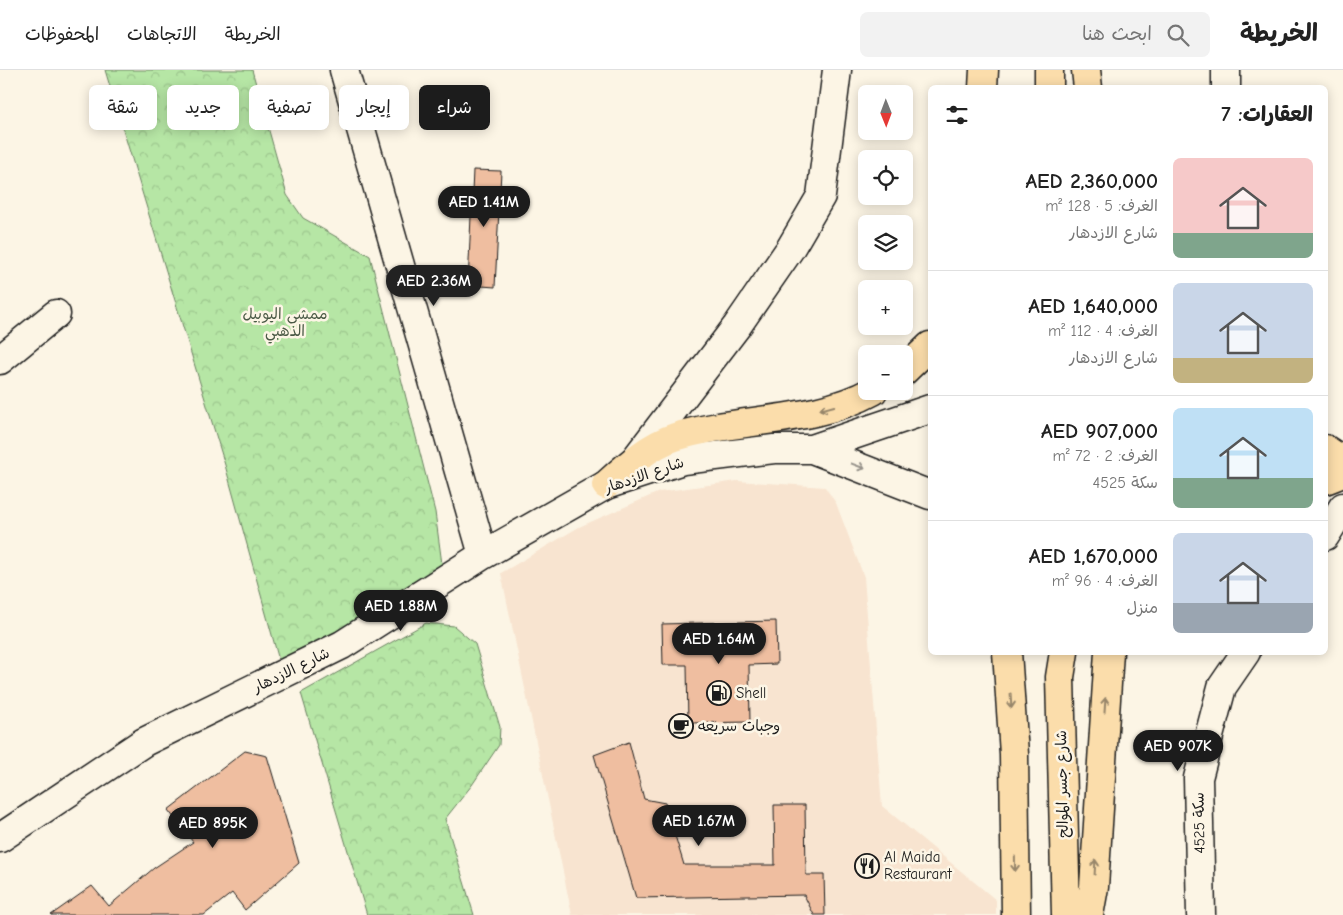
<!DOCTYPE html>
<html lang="ar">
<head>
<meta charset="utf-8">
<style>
	:root { --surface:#fff; --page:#f2f2f2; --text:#222; --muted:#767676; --line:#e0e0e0; --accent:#1c1c1c }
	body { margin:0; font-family:"Comic Neue","Playpen Sans Arabic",sans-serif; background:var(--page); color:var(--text); direction:rtl; height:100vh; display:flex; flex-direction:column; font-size:19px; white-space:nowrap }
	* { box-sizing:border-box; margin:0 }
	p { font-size:16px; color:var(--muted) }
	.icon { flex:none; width:28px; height:28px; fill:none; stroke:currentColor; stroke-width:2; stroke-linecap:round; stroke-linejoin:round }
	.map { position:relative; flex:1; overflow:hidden; direction:ltr }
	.panel { position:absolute; left:928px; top:15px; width:400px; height:570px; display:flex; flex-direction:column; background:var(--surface); border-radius:8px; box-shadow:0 2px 12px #0003; direction:rtl }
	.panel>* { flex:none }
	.guide { position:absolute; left:15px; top:15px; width:475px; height:45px; direction:rtl; display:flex; gap:10px }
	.needle { width:32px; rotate:179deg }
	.controls { position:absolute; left:858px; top:15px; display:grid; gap:10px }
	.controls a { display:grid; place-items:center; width:55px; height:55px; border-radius:8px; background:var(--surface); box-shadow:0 2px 12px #0003; font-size:25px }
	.price { position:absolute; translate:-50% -42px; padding:0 11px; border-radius:18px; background:var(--accent); color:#fff; font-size:16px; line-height:32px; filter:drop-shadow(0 1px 2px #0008) }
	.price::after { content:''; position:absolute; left:50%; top:30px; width:15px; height:11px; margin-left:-8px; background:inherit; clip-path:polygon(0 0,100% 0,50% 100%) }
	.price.selected { background:#222; color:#fff }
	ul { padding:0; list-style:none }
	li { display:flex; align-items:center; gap:15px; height:125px; padding:0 15px }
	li+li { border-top:1px solid var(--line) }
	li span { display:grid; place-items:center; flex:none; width:140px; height:100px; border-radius:8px; color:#555 }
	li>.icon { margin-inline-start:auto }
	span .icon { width:60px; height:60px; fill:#fffc; stroke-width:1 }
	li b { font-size:21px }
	h2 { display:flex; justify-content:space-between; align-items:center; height:60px; padding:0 15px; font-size:21px }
	.chip { padding:0 18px; border-radius:8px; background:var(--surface); box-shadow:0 2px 12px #0003; font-size:18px; line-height:45px }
	.chip.selected { background:var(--accent); color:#fff }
	header { display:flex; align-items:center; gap:30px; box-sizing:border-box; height:70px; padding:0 25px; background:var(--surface); border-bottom:1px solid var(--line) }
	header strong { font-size:24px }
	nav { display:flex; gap:28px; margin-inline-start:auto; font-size:18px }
	.search { width:350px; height:45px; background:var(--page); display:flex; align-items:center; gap:12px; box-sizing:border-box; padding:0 18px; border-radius:8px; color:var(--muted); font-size:19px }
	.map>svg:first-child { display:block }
	.built { fill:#f8e4d0 }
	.park { fill:url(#park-crowns); stroke:#698160 }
	.building { fill:#efbea0; stroke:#1c1c1c }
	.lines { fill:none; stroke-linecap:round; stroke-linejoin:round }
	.minor-casing { stroke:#1c1c1c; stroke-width:31 }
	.major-casing { stroke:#1c1c1c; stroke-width:31 }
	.minor { stroke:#fcf5e5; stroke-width:28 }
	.major { stroke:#fbddab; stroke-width:28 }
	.oneway { stroke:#97866b }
	.oneway2 { stroke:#97938b }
	.labels { text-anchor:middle; stroke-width:5; stroke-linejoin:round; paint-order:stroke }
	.park-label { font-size:15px; fill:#4a5945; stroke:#fcf5e5 }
	.street-label { font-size:15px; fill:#1c1c1c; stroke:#fcf5e5 }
	.poi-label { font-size:15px; fill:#1c1c1c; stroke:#fcf5e5; text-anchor:start }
</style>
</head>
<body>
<header>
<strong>الخريطة</strong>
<div class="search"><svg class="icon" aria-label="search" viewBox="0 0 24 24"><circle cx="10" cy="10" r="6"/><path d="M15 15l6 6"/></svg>ابحث هنا</div>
<nav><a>الخريطة</a><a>الاتجاهات</a><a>المحفوظات</a></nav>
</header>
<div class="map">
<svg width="1343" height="845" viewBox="0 0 1343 845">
	<defs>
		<pattern id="park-crowns" width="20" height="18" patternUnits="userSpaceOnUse" patternTransform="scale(1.25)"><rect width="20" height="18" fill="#b6e6a5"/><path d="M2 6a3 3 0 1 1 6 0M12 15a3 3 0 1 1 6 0" fill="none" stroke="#9cc58d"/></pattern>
	</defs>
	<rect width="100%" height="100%" fill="#fcf5e5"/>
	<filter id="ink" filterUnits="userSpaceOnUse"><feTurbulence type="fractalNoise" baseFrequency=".02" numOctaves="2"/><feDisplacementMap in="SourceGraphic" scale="10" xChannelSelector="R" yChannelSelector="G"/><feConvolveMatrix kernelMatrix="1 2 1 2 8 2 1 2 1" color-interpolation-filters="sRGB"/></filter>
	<g filter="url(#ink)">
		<!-- built -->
		<path class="built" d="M 737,411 L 825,417 L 836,433 L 864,507 L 882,736 L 996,830 L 996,845 L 572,845 L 501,503 L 579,457 L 659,422 Z"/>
		<!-- park -->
		<path class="park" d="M 105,0 L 252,0 L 287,125 L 303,148 L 370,186 L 435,442 L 442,494 L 318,574 L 280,594 L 225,395 Z
			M 426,553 L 454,556 L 475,574 L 500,657 L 499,675 L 472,715 L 445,749 L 474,845 L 367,845 L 301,623 Z"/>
		<!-- building -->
		<path class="building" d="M 473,100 L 501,101 L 495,217 L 468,215 Z
			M 776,551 L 777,594 L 749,595 L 750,652 L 688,653 L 687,595 L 663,595 L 662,554 Z
			M 629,672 L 644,729 L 665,733 L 684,795 L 775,795 L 774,735 L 805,735 L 806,805 L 824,805 L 825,845 L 814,845 L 804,825 L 636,828 L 594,685 Z
			M 245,681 L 267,686 L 299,793 L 245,840 L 232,823 L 204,845 L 51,845 L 92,816 L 109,836 L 154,798 L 193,772 L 168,740 Z"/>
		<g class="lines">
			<defs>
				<path id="minor" d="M 344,0 L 483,485
					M 1226,0 L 1226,18
					M 0,290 L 56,244
					M 812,379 L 930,425
					M 637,387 L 737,256 L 790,179 L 821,126 L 837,0
					M 1325,466 L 1343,437
					M 0,768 L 144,672 L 342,575 L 483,485 L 606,415 L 683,390 L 774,379 L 812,379 L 930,339
					M 1201,845 L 1198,708 L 1222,617 L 1246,582"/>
				<path id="major" d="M 1049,0 L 1049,18
					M 1086,0 L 1088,18
					M 983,18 L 984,0
					M 904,301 L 930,276
					M 1325,379 L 1343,391
					M 1325,410 L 1343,403
					M 606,415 C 627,396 648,376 675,367 C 739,347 813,354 873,321
					M 1007,582 L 1014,684 L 1016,845
					M 1064,582 L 1060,607 L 1066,845
					M 1089,845 L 1094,817 L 1109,582"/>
			</defs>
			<!-- minor casing -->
			<use href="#minor" class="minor-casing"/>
			<!-- major casing -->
			<use href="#major" class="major-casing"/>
			<!-- minor -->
			<use href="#minor" class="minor"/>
			<!-- major -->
			<use href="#major" class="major"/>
		</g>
		<!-- one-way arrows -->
		<defs><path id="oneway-shaft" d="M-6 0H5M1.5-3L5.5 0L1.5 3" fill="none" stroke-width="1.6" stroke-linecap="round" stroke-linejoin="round" transform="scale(1.25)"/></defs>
		<g class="oneway">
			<use href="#oneway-shaft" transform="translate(827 338) rotate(165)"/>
			<use href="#oneway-shaft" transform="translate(1011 631) rotate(87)"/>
			<use href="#oneway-shaft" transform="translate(1105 635) rotate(-86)"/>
			<use href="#oneway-shaft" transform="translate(1015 794) rotate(89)"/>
			<use href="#oneway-shaft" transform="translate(1095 797) rotate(-87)"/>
		</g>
		<use class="oneway2" href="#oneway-shaft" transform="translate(858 396) rotate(21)"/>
	</g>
	<!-- icons -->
	<defs>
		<symbol id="fuel-ring" viewBox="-11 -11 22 22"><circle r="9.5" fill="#fcf5e5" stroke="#1c1c1c" stroke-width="1.5"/><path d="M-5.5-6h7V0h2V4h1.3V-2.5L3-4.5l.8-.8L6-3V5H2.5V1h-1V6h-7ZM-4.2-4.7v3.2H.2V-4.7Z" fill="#1c1c1c"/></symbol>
		<symbol id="cafe-ring" viewBox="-11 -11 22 22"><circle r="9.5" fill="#fcf5e5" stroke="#1c1c1c" stroke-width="1.5"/><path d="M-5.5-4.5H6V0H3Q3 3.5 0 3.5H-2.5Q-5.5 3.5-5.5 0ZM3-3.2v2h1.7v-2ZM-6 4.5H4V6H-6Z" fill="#1c1c1c"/></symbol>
		<symbol id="restaurant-ring" viewBox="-11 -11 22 22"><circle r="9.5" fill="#fcf5e5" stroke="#1c1c1c" stroke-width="1.5"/><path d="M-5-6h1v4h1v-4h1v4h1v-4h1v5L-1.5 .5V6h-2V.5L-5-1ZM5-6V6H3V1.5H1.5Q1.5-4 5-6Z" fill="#1c1c1c"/></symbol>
	</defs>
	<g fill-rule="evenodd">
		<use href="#fuel-ring" x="705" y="609" width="28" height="28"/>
		<use href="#cafe-ring" x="667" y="642" width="28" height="28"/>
		<use href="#restaurant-ring" x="853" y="782" width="28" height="28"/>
	</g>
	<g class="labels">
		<!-- park labels -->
		<g class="park-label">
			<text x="285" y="249">ممشى اليوبيل<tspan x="285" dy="17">الذهبي</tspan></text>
		</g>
		<!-- street labels -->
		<g class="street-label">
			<text transform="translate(644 405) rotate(-19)" y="5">شارع الازدهار</text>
			<text transform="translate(291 600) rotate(-26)" y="5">شارع الازدهار</text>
			<text transform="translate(1062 714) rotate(-91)" y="5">شارع جسر الموالح</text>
			<text transform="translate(1199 753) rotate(-91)" y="5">سكة 4525</text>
		</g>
		<!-- poi labels -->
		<g class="poi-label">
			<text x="736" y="628">Shell</text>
			<text x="698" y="661">وجبات سريعه</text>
			<text x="884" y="792">Al Maida<tspan x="884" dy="17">Restaurant</tspan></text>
		</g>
	</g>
</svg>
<div class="controls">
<a><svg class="needle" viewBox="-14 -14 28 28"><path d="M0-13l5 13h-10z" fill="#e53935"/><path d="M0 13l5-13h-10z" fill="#767676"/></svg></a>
<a><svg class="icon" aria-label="locate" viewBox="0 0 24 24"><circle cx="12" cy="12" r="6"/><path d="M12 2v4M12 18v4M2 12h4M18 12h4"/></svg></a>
<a><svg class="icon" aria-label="layers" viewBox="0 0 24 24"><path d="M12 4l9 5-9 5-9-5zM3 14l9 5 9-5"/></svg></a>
<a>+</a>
<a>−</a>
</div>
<b class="price" style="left:484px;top:158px">AED 1.41M</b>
<b class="price selected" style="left:434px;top:237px">AED 2.36M</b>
<b class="price" style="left:401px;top:562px">AED 1.88M</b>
<b class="price" style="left:719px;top:595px">AED 1.64M</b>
<b class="price" style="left:1178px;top:702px">AED 907K</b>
<b class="price" style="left:699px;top:777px">AED 1.67M</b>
<b class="price" style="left:213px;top:779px">AED 895K</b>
<div class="guide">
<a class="chip selected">شراء</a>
<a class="chip">إيجار</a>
<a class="chip">تصفية</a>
<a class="chip">جديد</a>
<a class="chip">شقة</a>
</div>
<section class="panel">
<h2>العقارات: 7<svg class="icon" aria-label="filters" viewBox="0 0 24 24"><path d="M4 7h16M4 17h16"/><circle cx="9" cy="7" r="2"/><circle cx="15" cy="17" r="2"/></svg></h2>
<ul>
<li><span style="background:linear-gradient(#f6c9c9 75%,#7fa58c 0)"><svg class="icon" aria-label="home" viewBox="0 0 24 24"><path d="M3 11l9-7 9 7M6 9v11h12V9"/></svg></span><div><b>AED 2,360,000</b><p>الغرف: 5 · 128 m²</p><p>شارع الازدهار</p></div></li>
<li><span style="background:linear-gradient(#c9d6e8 75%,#c2b280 0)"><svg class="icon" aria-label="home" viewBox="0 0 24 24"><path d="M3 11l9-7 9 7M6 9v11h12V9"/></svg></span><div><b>AED 1,640,000</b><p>الغرف: 4 · 112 m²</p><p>شارع الازدهار</p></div></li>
<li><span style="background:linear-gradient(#bfe0f5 70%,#7fa58c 0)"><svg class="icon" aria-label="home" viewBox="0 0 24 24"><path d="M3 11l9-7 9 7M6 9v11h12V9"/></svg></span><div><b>AED 907,000</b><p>الغرف: 2 · 72 m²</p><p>سكة 4525</p></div></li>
<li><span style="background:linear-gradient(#c9d6e8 70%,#9aa5b1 0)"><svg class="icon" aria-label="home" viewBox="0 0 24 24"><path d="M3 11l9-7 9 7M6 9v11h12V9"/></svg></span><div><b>AED 1,670,000</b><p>الغرف: 4 · 96 m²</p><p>منزل</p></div></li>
</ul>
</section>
</div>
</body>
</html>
